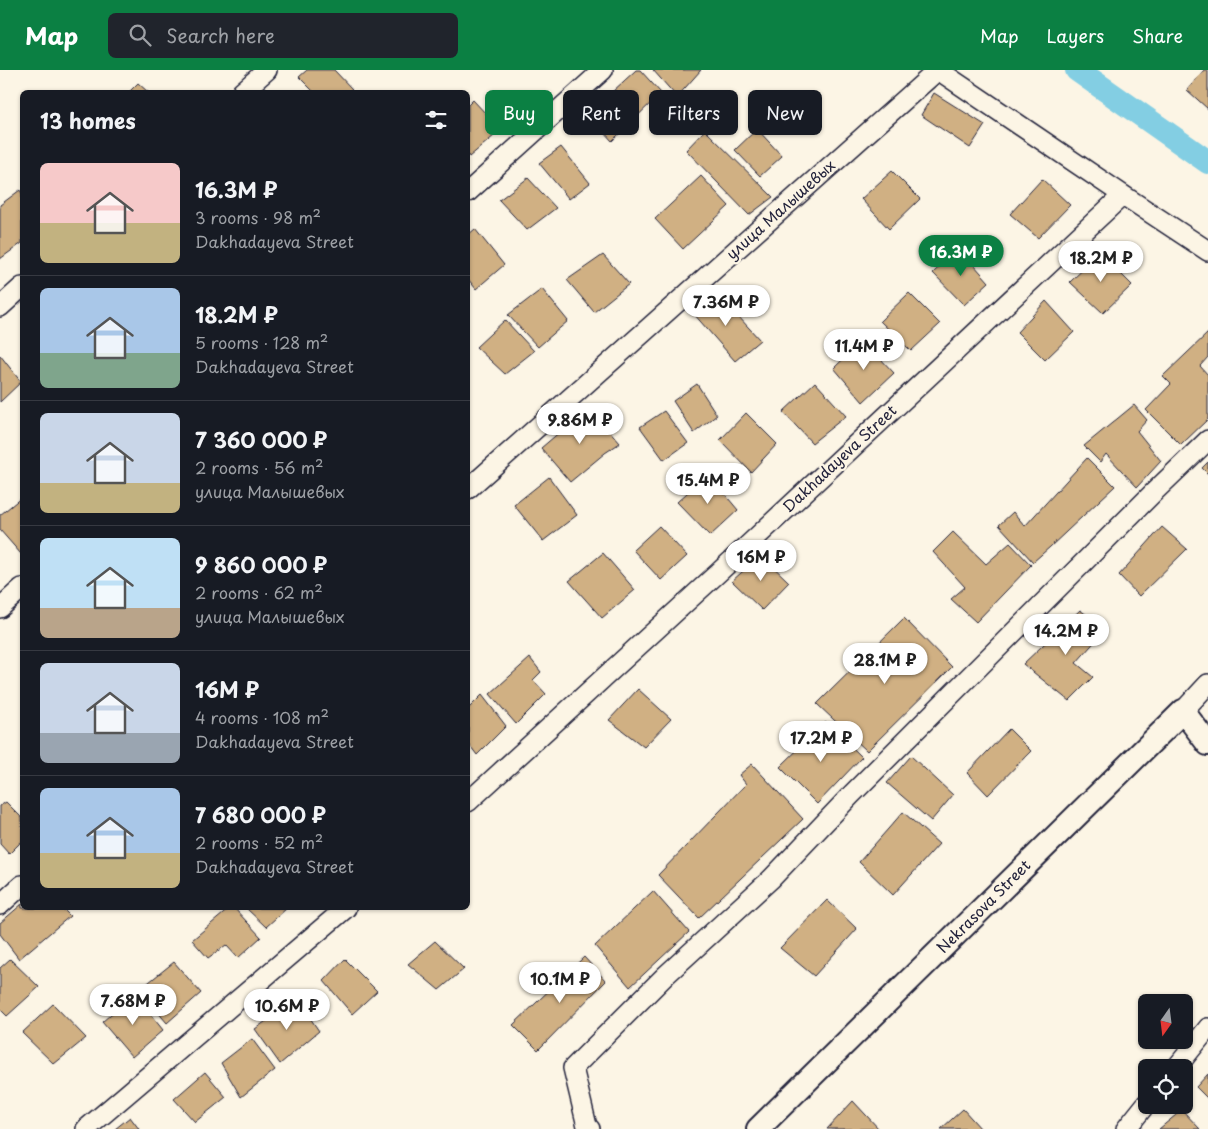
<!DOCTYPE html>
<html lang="en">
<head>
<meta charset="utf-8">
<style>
	:root { --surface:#171b24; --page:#20242c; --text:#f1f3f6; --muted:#9ea1a6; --line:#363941; --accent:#0b8043 }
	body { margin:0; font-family:"Playpen Sans",sans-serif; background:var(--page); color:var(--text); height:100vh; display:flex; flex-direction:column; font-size:19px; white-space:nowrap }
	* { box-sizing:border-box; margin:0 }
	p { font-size:16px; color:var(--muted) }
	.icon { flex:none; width:28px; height:28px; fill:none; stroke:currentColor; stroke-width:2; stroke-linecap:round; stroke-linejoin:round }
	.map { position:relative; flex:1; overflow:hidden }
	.panel { position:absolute; left:20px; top:20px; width:450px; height:820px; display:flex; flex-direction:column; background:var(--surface); border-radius:8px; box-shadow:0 1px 4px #0004 }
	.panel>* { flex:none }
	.top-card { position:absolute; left:485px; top:20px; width:475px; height:45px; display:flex; gap:10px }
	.needle { width:32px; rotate:194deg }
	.tools { position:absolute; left:1138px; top:924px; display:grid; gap:10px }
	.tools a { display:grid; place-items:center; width:55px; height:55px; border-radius:8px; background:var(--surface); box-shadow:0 1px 4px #0004; font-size:25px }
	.price { position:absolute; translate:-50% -42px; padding:0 11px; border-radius:18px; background:#fff; color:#222; font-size:16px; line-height:32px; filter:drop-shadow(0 1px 2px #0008) }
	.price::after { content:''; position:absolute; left:50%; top:30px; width:15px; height:11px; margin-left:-8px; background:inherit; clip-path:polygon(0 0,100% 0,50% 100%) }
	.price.selected { background:var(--accent); color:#fff }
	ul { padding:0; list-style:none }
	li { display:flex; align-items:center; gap:15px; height:125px; padding:0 20px }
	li+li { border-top:1px solid var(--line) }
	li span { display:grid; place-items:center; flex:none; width:140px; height:100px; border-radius:8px; color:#555 }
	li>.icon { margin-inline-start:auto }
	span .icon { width:60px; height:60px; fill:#fffc; stroke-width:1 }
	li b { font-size:21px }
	h2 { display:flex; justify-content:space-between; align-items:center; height:60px; padding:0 20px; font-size:21px }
	.chip { padding:0 18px; border-radius:8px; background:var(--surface); box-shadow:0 1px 4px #0004; font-size:18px; line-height:45px }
	.chip.selected { background:var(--accent); color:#fff }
	header { display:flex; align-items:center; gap:30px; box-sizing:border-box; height:70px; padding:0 25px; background:var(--accent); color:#fff }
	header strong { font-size:24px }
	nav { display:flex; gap:28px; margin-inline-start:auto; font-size:18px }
	.search { width:350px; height:45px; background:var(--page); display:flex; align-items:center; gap:12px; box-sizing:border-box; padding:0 18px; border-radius:8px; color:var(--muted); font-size:19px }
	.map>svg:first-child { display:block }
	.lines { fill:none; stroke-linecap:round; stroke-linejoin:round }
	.canal { stroke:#83cee3; stroke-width:24 }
	.building { fill:#d0b083; stroke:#22223b }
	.minor-casing { stroke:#22223b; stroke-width:22 }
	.tertiary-casing { stroke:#22223b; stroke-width:26 }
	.minor { stroke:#fcf5e5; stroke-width:19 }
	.tertiary { stroke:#fcf5e5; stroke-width:22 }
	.labels { text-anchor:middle; stroke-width:4.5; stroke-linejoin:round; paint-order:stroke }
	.street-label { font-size:15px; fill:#22223b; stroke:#fcf5e5 }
</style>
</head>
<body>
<header>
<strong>Map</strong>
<div class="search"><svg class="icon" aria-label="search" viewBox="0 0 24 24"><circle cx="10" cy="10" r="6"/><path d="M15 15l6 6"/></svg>Search here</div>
<nav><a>Map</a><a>Layers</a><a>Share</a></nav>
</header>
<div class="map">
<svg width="1208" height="1059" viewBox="0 0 1208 1059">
	<rect width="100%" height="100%" fill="#fcf5e5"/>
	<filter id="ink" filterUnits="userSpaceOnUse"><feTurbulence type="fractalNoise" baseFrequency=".02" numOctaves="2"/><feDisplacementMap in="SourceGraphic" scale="10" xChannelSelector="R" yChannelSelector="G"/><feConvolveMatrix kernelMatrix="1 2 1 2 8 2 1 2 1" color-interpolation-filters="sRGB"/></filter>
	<g filter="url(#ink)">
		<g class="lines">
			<!-- canal -->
			<path class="canal" d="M 1077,0 L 1208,92"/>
		</g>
		<!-- building -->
		<path class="building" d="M 307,0 L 334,0 L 352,19 L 348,22 L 314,22 L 299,7 Z
			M 636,0 L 640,0 L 661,23 L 612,71 L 588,44 Z
			M 653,0 L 701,0 L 677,27 Z
			M 1204,0 L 1208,0 L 1208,39 L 1187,20 Z
			M 138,13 L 148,22 L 129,22 Z
			M 934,23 L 985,55 L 970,78 L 921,45 Z
			M 473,30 L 501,60 L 469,87 L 468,85 L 468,35 Z
			M 757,59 L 782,86 L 760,106 L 735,80 Z
			M 705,60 L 773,127 L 749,145 L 686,80 Z
			M 561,77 L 590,113 L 569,129 L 539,93 Z
			M 892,101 L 920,129 L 889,159 L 861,129 Z
			M 701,106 L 729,136 L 683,179 L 655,149 Z
			M 528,108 L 556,138 L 527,160 L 499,130 Z
			M 1042,109 L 1070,135 L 1038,168 L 1010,144 Z
			M 20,120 L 22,124 L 22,173 L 0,189 L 0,135 Z
			M 475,159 L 504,195 L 476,219 L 468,209 L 468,165 Z
			M 959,178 L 989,212 L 964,235 L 933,203 Z
			M 1100,183 L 1132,215 L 1103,243 L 1070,212 Z
			M 603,185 L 629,214 L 594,242 L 567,210 Z
			M 542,219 L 568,251 L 538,277 L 508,245 Z
			M 716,222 L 760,270 L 735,291 L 693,243 Z
			M 909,223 L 940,254 L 911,281 L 880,251 Z
			M 1046,231 L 1074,262 L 1045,290 L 1017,262 Z
			M 505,250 L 534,281 L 505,304 L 476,277 Z
			M 1208,263 L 1208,287 L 1200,296 L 1208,305 L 1208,349 L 1181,375 L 1146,340 L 1171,314 L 1163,306 Z
			M 863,270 L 894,303 L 863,332 L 834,298 Z
			M 0,285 L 21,312 L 0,332 Z
			M 815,312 L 846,346 L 812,373 L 783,342 Z
			M 697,314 L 717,345 L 694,363 L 673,331 Z
			M 1134,335 L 1147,350 L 1137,361 L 1161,391 L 1137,417 L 1106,384 L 1100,392 L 1084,376 Z
			M 589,337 L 620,373 L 605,383 L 570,412 L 541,378 Z
			M 664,341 L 688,373 L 664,390 L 640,357 Z
			M 746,343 L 777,374 L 751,402 L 720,370 Z
			M 1087,388 L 1115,416 L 1050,477 L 1033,492 L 999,455 L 1013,442 L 1025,456 Z
			M 1208,392 L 1208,404 L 1202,398 Z
			M 708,404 L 738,440 L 710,466 L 677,432 Z
			M 549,407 L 577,445 L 543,471 L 514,435 Z
			M 22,427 L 22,482 L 21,484 L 0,460 L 0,445 Z
			M 659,456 L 687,486 L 661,510 L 633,480 Z
			M 1162,457 L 1187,479 L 1139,526 L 1119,505 Z
			M 953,462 L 986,494 L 1010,473 L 1031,495 L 976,552 L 951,529 L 965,517 L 933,482 Z
			M 603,483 L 635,520 L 602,548 L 569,511 Z
			M 761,485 L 789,512 L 762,540 L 732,511 Z
			M 1080,540 L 1106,559 L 1076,593 L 1093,607 L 1069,631 L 1023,594 Z
			M 904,548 L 952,597 L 867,681 L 817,634 Z
			M 530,588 L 541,602 L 533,610 L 546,624 L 516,654 L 490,624 Z
			M 638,619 L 671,649 L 644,677 L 609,650 Z
			M 482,625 L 506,656 L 477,685 L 468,673 L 468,639 Z
			M 826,652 L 862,687 L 817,734 L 780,697 Z
			M 1009,659 L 1031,681 L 988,725 L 967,703 Z
			M 911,686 L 953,725 L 931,751 L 887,713 Z
			M 752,694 L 803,749 L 699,848 L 658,805 L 746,714 L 739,705 Z
			M 6,732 L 22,748 L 22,771 L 9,784 L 0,774 L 0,736 Z
			M 903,742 L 939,774 L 893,825 L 859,792 Z
			M 653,821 L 689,862 L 630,917 L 595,876 Z
			M 827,830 L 857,859 L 814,906 L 780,878 Z
			M 22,834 L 22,838 L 62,838 L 70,846 L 19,889 L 0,864 L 0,853 Z
			M 230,838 L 234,838 L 261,867 L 238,888 L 226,875 L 208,888 L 192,870 Z
			M 246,838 L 287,838 L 266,857 Z
			M 435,871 L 464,899 L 439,920 L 408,894 Z
			M 584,887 L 606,911 L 538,980 L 513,955 Z
			M 10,889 L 39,917 L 7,946 L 0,939 L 0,898 Z
			M 345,889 L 377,921 L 352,944 L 324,911 Z
			M 174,892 L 201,923 L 167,953 L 139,920 Z
			M 134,924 L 163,960 L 132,987 L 102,952 Z
			M 297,929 L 319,961 L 280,994 L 255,959 Z
			M 53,934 L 86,968 L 54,994 L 22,963 Z
			M 252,969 L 275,1000 L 241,1027 L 221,993 Z
			M 205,1002 L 226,1027 L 195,1052 L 174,1029 Z
			M 1208,1004 L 1208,1029 L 1196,1017 Z
			M 853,1031 L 879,1059 L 827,1059 Z
			M 963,1039 L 981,1059 L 941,1059 Z
			M 1182,1040 L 1200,1059 L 1159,1059 Z
			M 130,1047 L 139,1059 L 115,1059 Z"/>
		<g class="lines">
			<defs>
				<path id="minor" d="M 938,0 L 1123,125 L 1208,181
					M 242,22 L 267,0
					M 468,122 L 603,0
					M 0,237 L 22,217
					M 468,419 L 938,0
					M 0,538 L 22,518
					M 1183,641 L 1208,614
					M 468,732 L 718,503 L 1123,125
					M 0,835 L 22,815
					M 1176,998 L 1208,958
					M 86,1059 L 346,838
					M 590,1059 L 587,1056 L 573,998 L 666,905 L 771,809 L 852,724 L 1153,423 L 1208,370
					M 1126,1059 L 1146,1034"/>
				<path id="tertiary" d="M 758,1059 L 1183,641 L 1208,674"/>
			</defs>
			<!-- minor casing -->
			<use href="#minor" class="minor-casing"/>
			<!-- tertiary casing -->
			<use href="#tertiary" class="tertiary-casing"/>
			<!-- minor -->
			<use href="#minor" class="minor"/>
			<!-- tertiary -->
			<use href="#tertiary" class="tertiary"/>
		</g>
	</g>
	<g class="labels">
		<!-- street labels -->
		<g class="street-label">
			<text transform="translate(781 140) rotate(-42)" y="5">улица Малышевых</text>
			<text transform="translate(840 389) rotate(-43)" y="5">Dakhadayeva Street</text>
			<text transform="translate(984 837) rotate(-45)" y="5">Nekrasova Street</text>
		</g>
	</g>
</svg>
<div class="tools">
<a><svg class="needle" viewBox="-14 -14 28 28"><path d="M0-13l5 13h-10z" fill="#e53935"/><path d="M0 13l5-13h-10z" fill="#9ea1a6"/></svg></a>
<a><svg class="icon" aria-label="locate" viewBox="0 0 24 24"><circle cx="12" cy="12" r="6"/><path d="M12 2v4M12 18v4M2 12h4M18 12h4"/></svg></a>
</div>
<b class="price selected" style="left:961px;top:207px">16.3M ₽</b>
<b class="price" style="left:1101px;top:213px">18.2M ₽</b>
<b class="price" style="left:726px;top:257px">7.36M ₽</b>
<b class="price" style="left:864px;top:301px">11.4M ₽</b>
<b class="price" style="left:580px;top:375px">9.86M ₽</b>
<b class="price" style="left:708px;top:435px">15.4M ₽</b>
<b class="price" style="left:761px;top:512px">16M ₽</b>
<b class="price" style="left:1066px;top:586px">14.2M ₽</b>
<b class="price" style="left:885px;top:615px">28.1M ₽</b>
<b class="price" style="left:821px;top:693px">17.2M ₽</b>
<b class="price" style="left:560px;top:934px">10.1M ₽</b>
<b class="price" style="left:133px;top:956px">7.68M ₽</b>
<b class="price" style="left:287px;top:961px">10.6M ₽</b>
<div class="top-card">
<a class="chip selected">Buy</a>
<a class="chip">Rent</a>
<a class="chip">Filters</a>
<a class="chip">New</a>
</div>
<section class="panel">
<h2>13 homes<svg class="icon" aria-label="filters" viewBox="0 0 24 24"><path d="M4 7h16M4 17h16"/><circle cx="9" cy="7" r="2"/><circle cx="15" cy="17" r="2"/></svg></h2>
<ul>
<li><span style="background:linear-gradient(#f6c9c9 60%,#c2b280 0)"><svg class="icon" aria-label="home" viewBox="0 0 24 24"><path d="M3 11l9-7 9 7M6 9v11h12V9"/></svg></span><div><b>16.3M ₽</b><p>3 rooms · 98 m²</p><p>Dakhadayeva Street</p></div></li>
<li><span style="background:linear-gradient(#a9c7e8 65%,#7fa58c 0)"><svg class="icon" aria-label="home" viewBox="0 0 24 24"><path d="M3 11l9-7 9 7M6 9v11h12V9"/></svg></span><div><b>18.2M ₽</b><p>5 rooms · 128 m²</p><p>Dakhadayeva Street</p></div></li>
<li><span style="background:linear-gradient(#c9d6e8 70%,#c2b280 0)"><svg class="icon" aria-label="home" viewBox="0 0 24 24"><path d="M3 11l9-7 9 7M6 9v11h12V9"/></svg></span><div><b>7 360 000 ₽</b><p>2 rooms · 56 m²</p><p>улица Малышевых</p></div></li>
<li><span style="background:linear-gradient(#bfe0f5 70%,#b9a48a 0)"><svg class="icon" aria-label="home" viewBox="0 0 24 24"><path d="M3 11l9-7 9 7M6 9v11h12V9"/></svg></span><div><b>9 860 000 ₽</b><p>2 rooms · 62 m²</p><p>улица Малышевых</p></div></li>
<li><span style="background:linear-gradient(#c9d6e8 70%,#9aa5b1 0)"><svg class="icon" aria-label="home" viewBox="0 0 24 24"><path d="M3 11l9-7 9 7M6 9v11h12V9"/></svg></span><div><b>16M ₽</b><p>4 rooms · 108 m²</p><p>Dakhadayeva Street</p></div></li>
<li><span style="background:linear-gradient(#a9c7e8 65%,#c2b280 0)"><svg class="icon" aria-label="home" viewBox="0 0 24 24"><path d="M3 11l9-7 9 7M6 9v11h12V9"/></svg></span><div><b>7 680 000 ₽</b><p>2 rooms · 52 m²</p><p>Dakhadayeva Street</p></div></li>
</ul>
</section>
</div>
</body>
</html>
